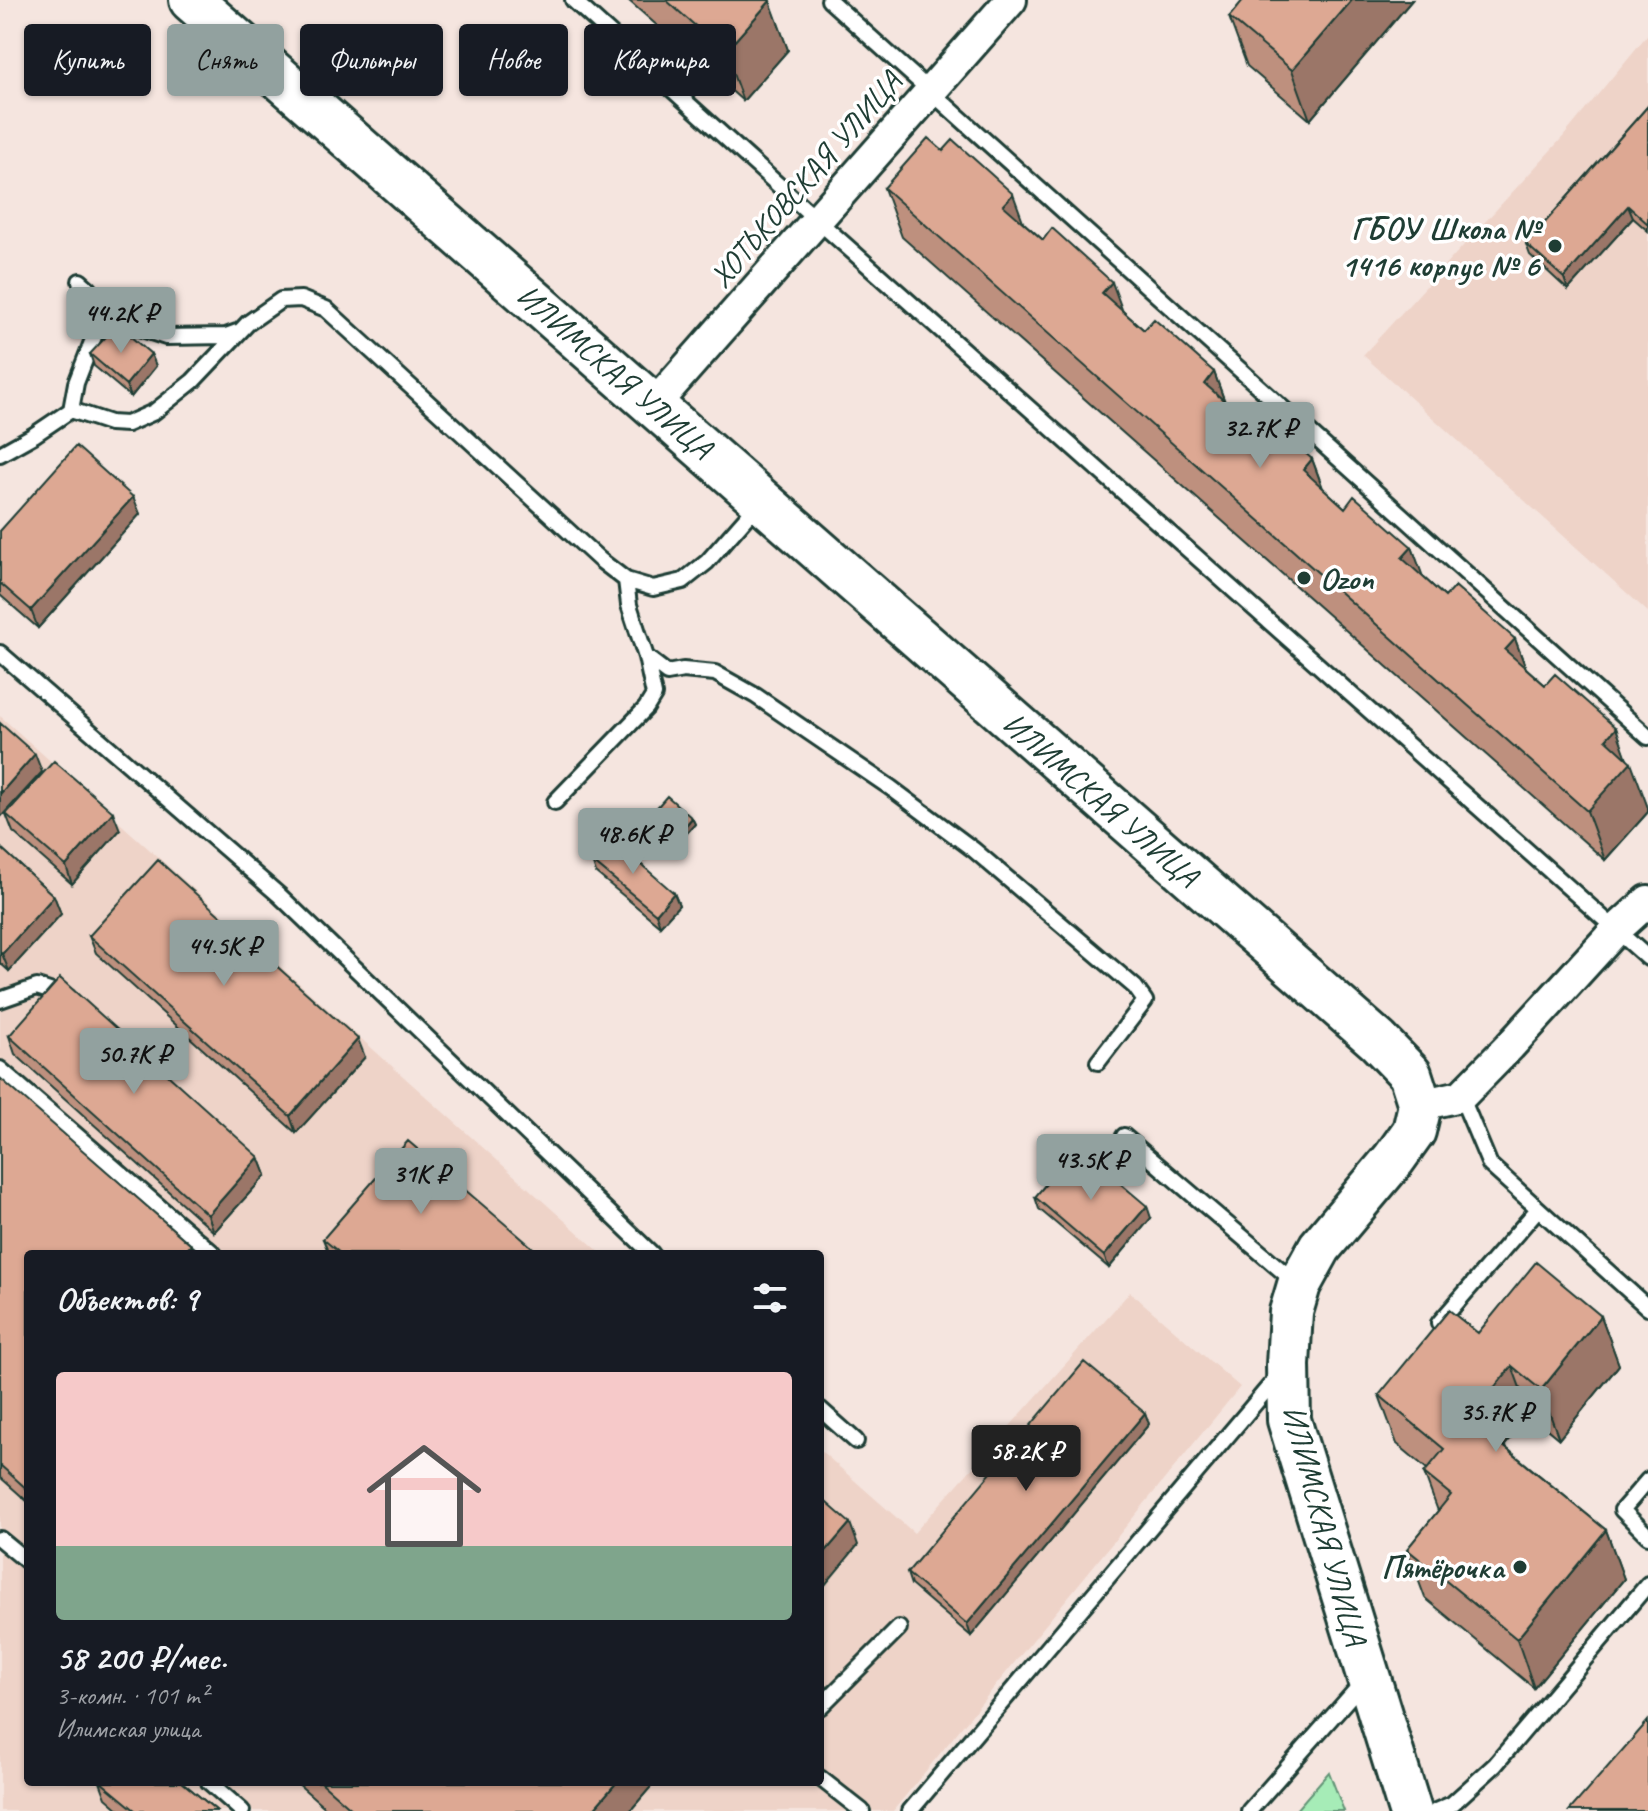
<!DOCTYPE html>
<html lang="ru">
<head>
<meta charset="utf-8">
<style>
	:root { --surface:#171b24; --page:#242831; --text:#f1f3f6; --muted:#9ea1a6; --accent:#92a19f }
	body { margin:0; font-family:Caveat,sans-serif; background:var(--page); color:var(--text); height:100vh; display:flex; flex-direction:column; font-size:30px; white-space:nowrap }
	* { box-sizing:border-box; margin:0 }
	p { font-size:26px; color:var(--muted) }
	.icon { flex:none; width:44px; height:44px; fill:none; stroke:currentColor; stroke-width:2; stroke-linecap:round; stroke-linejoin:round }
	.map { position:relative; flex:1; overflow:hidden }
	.details { position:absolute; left:24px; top:1250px; width:800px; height:536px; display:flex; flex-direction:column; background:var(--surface); border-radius:8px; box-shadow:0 2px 6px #0004 }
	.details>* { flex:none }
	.hud { position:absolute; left:24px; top:24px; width:800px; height:72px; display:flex; gap:16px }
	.price { position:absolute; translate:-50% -68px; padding:0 18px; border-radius:8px; background:var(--accent); color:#111; font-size:26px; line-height:52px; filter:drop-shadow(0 2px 4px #0008) }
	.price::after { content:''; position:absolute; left:50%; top:48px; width:24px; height:18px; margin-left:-12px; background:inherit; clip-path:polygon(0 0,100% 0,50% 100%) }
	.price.selected { background:#222; color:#fff }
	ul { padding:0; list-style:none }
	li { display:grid; align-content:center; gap:16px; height:424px; padding:0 32px }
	li span { display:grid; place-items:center; height:248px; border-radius:8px; color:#555 }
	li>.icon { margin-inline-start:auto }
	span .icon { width:144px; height:144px; fill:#fffc; stroke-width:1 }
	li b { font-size:34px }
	h2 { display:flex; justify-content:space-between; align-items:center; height:96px; padding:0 32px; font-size:34px }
	.chip { padding:0 28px; border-radius:8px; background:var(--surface); box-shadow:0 2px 6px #0004; font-size:28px; line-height:72px }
	.chip.selected { background:var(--accent); color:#111 }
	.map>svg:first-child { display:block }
	.built { fill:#eed3c8 }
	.green { fill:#a6ecb7; stroke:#629476; stroke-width:2 }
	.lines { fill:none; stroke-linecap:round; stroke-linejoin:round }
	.lane-casing { stroke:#1f3d34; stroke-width:20 }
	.street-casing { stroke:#1f3d34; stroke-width:36 }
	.secondary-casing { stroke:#1f3d34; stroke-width:48 }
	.lane { stroke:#fff; stroke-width:14 }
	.street { stroke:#fff; stroke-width:30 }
	.secondary { stroke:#fff; stroke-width:42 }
	.wall { fill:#be907e; stroke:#1f3d34; stroke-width:2 }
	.shaded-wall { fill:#9b7667; stroke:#1f3d34; stroke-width:2 }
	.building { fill:#dda893; stroke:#1f3d34; stroke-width:2 }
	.poi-dot { fill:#1f3d34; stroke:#fff; stroke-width:3 }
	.labels { text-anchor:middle; stroke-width:7; stroke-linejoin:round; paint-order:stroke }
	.street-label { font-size:32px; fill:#1f3d34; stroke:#fff }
	.poi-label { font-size:32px; font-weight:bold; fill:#1f3d34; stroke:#fff; text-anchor:end }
</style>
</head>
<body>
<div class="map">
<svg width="1648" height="1811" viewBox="0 0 1648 1811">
	<rect width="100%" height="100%" fill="#f5e5df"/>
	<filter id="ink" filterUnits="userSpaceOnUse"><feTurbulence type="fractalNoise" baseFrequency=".0125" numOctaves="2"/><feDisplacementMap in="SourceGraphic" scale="16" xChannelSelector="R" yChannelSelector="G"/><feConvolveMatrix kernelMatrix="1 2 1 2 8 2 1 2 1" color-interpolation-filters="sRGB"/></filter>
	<g filter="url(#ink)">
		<!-- built -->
		<path class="built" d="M 1648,34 L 1648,612 L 1363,355 L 1562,138 Z
			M 0,716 L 602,1254 L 28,1254 L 28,1782 L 820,1782 L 820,1450 L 914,1533 L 1130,1292 L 1240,1387 L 893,1811 L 0,1811 Z"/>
		<!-- green -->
		<path class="green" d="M 1329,1772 L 1344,1811 L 1295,1811 Z"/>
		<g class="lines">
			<defs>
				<path id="lane" d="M 573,0 L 817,220 L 1648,958
					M 829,0 L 1648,737
					M 99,311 L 136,327 L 166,337 L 226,336 L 237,332
					M 71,410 L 76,383 L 97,329 L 99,311 L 89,289 L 80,281
					M 0,454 L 34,435 L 71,410 L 110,423 L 127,424 L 154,412 L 193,381 L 248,323 L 281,300 L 301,299 L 326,309 L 600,560 L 626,580 L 653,588 L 683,581 L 707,562 L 758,504
					M 0,653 L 279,895 L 652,1254
					M 646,657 L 667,673 L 683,670 L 715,673 L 756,696 L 891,788 L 974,850 L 1135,987 L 1145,1001 L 1098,1062
					M 555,802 L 646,708 L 654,695 L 646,657 L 629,605 L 626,580
					M 0,1000 L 37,987 L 68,997
					M 0,1069 L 214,1254
					M 1461,1096 L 1490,1165 L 1648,1308
					M 1124,1136 L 1295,1282
					M 1439,1323 L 1538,1209
					M 820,1409 L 856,1441
					M 1648,1480 L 1622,1510 L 1648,1536
					M 0,1539 L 28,1562
					M 820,1707 L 899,1628
					M 820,1778 L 862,1811
					M 209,1782 L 242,1811
					M 910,1811 L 1279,1375
					M 1249,1811 L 1362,1683
					M 1436,1811 L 1452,1804 L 1495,1765 L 1648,1584"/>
				<path id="street" d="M 654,405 L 1011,0
					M 1420,1105 L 1461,1096 L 1510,1046 L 1616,930 L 1648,901"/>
				<path id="secondary" d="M 191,0 L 1378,1041 L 1410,1074 L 1420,1105 L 1414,1131 L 1394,1159 L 1320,1247 L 1299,1285 L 1291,1312 L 1288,1365 L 1289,1420 L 1410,1811"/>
			</defs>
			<!-- lane casing -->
			<use href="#lane" class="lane-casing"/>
			<!-- street casing -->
			<use href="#street" class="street-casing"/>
			<!-- secondary casing -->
			<use href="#secondary" class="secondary-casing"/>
			<!-- lane -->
			<use href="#lane" class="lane"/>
			<!-- street -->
			<use href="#street" class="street"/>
			<!-- secondary -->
			<use href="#secondary" class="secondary"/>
		</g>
		<!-- wall -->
		<path class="wall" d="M 628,0 L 769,0 L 788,50 L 743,101 Z
			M 1412,0 L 1310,120 L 1247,66 L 1229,17 Z
			M 1648,106 L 1648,231 L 1633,218 L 1568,290 L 1530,255 L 1526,244 Z
			M 884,188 L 1024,223 L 1144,330 L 1214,372 L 1225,402 L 1245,419 L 1312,459 L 1323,488 L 1345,508 L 1412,547 L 1422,576 L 1445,597 L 1515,639 L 1526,668 L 1545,685 L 1616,728 L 1626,757 L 1648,808 L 1648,812 L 1605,860 L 902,237 Z
			M 90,354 L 151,354 L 156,366 L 131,397 L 94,366 Z
			M 133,497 L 140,514 L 38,628 L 0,595 L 0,531 Z
			M 6,814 L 120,830 L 72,884 L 13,832 Z
			M 692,818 L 695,824 L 674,847 L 649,826 L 646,820 Z
			M 0,847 L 54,896 L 61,914 L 9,971 L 0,963 Z
			M 592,861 L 674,893 L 679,905 L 660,926 L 596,873 Z
			M 89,936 L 365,1057 L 296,1133 L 96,953 Z
			M 9,1036 L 259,1157 L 266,1175 L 214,1232 L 15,1054 Z
			M 0,1078 L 28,1254 L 28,1502 L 0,1477 Z
			M 1035,1197 L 1151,1218 L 1109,1268 L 1039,1209 Z
			M 323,1239 L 540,1254 L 329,1254 Z
			M 1601,1316 L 1619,1365 L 1559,1439 L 1530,1415 L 1504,1446 L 1606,1530 L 1624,1579 L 1534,1688 L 1425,1598 L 1407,1549 L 1438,1511 L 1424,1473 L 1427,1469 L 1397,1444 L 1379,1395 Z
			M 1145,1413 L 1149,1424 L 971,1636 L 911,1585 L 907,1573 Z
			M 100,1782 L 182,1782 L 217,1811 L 121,1811 L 106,1798 Z
			M 296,1782 L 655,1782 L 630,1811 L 329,1811 Z"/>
		<!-- shaded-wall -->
		<path class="shaded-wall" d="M 1352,0 L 1412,0 L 1310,120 L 1292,70 Z
			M 770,1 L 788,50 L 743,101 L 725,52 Z
			M 1013,194 L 1031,243 L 1003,205 Z
			M 1628,206 L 1633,218 L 1568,290 L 1564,278 Z
			M 1112,282 L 1130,331 L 1102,293 Z
			M 151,354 L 156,366 L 131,397 L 126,385 Z
			M 1214,372 L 1232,422 L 1205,384 Z
			M 1312,459 L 1330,508 L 1303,470 Z
			M 133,497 L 140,514 L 38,628 L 31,610 Z
			M 1412,547 L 1430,596 L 1402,558 Z
			M 1515,639 L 1533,688 L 1505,650 Z
			M 1616,728 L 1629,764 L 1631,762 L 1648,808 L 1648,812 L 1605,860 L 1587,811 L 1606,739 Z
			M 35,754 L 42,772 L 0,818 L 0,794 Z
			M 113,812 L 120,830 L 72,884 L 66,866 Z
			M 692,818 L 695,824 L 674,847 L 672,841 Z
			M 674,893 L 679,905 L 660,926 L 656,914 Z
			M 54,896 L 61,914 L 9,971 L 2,954 Z
			M 358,1039 L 365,1057 L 296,1133 L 290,1116 Z
			M 259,1157 L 266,1175 L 214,1232 L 208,1215 Z
			M 1147,1206 L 1151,1218 L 1109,1268 L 1104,1256 Z
			M 191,1245 L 194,1254 L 183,1254 Z
			M 1601,1316 L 1619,1365 L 1559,1439 L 1541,1390 Z
			M 1512,1366 L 1530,1415 L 1487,1467 L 1469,1418 Z
			M 1145,1413 L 1149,1424 L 971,1636 L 967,1624 Z
			M 850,1523 L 858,1545 L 820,1591 L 820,1558 Z
			M 1606,1530 L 1624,1579 L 1534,1688 L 1517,1639 Z
			M 617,1782 L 655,1782 L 630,1811 L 592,1811 Z"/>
		<!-- building -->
		<path class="building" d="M 666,0 L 769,0 L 770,1 L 725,52 Z
			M 1243,0 L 1352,0 L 1292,70 L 1229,17 Z
			M 1648,106 L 1648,224 L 1628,206 L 1564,278 L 1526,244 Z
			M 928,138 L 943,151 L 953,140 L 1013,194 L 1003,205 L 1043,240 L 1052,228 L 1112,282 L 1102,293 L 1144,330 L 1154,319 L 1214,372 L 1205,384 L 1245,419 L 1255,408 L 1312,459 L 1303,470 L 1345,508 L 1354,496 L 1412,547 L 1402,558 L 1445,597 L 1455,586 L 1515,639 L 1505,650 L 1545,685 L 1555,674 L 1616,728 L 1606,739 L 1631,762 L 1587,811 L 884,188 Z
			M 117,325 L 151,354 L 126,385 L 90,354 Z
			M 76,446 L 133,497 L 31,610 L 0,583 L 0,531 Z
			M 0,723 L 35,754 L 0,794 Z
			M 54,761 L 113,812 L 66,866 L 6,814 Z
			M 667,796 L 692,818 L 672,841 L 646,820 Z
			M 611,838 L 674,893 L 656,914 L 592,861 Z
			M 0,847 L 54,896 L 2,954 L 0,952 Z
			M 158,860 L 358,1039 L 290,1116 L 89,936 Z
			M 60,978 L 259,1157 L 208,1215 L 9,1036 Z
			M 0,1078 L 191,1245 L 183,1254 L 28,1254 L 28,1490 L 0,1465 Z
			M 408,1141 L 540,1254 L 341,1254 L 323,1239 Z
			M 1077,1147 L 1147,1206 L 1104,1256 L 1035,1197 Z
			M 1536,1262 L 1601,1316 L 1541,1390 L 1512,1366 L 1469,1418 L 1606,1530 L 1517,1639 L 1407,1549 L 1451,1495 L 1424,1473 L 1444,1449 L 1379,1395 L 1449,1310 L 1478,1333 Z
			M 1084,1362 L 1145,1413 L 967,1624 L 907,1573 Z
			M 820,1497 L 850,1523 L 820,1558 Z
			M 1648,1721 L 1648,1811 L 1569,1811 Z
			M 101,1782 L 182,1782 L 217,1811 L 136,1811 Z
			M 321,1782 L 617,1782 L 592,1811 L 354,1811 Z"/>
	</g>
	<!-- markers -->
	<g class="poi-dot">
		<circle cx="1555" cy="246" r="8"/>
		<circle cx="1304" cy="578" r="8"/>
		<circle cx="1520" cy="1567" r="8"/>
	</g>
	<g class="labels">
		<!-- street labels -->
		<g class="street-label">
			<text transform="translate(805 179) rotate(-49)" y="11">ХОТЬКОВСКАЯ УЛИЦА</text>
			<text transform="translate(615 371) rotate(41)" y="11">ИЛИМСКАЯ УЛИЦА</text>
			<text transform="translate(1101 799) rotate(41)" y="11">ИЛИМСКАЯ УЛИЦА</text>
			<text transform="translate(1325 1525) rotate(75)" y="11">ИЛИМСКАЯ УЛИЦА</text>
		</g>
		<!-- poi labels -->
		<g class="poi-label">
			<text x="1539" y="239">ГБОУ Школа №<tspan x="1539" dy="37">1416 корпус № 6</tspan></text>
			<text x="1320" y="589" text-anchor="start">Ozon</text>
			<text x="1504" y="1578">Пятёрочка</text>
		</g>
	</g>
</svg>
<b class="price" style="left:121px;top:355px">44.2K ₽</b>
<b class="price" style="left:1260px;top:470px">32.7K ₽</b>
<b class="price" style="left:633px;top:876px">48.6K ₽</b>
<b class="price" style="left:224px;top:988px">44.5K ₽</b>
<b class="price" style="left:134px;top:1096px">50.7K ₽</b>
<b class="price" style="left:1091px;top:1202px">43.5K ₽</b>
<b class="price" style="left:421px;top:1216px">31K ₽</b>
<b class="price" style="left:1496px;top:1454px">35.7K ₽</b>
<b class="price selected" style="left:1026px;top:1493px">58.2K ₽</b>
<div class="hud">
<a class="chip">Купить</a>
<a class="chip selected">Снять</a>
<a class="chip">Фильтры</a>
<a class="chip">Новое</a>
<a class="chip">Квартира</a>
</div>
<section class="details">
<h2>Объектов: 9<svg class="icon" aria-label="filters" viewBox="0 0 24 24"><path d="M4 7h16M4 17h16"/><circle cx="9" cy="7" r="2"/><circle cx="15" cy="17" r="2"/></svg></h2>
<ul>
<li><span style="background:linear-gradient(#f6c9c9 70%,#7fa58c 0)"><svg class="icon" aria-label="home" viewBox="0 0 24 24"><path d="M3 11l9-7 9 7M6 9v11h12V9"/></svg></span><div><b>58 200 ₽/мес.</b><p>3-комн. · 101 m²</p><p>Илимская улица</p></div></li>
</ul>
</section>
</div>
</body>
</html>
